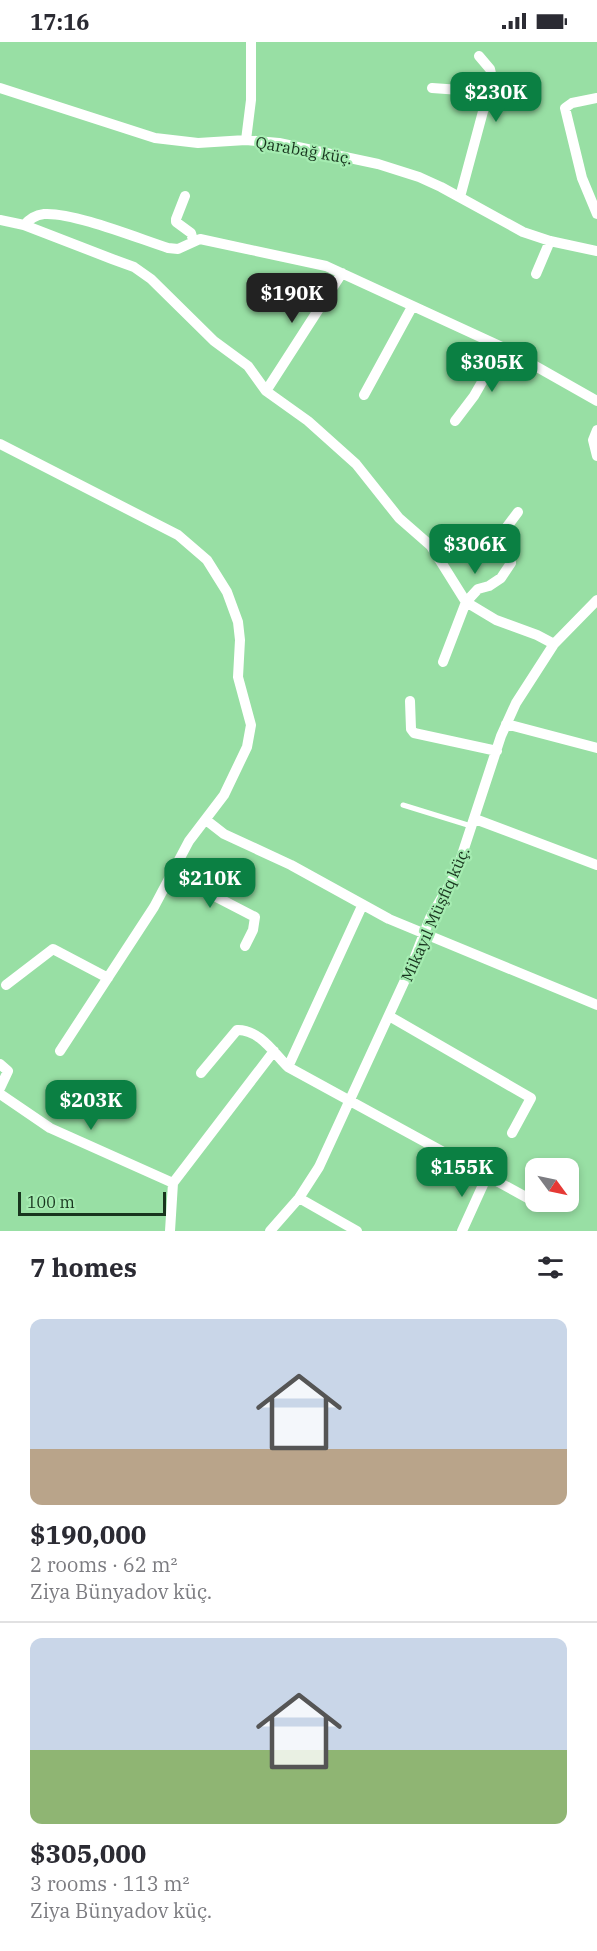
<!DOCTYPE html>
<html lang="en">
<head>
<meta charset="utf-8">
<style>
	:root { --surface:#fff; --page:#f2f2f3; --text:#2b2b33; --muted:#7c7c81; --line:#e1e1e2; --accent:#0b8043 }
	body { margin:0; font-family:"IBM Plex Serif",serif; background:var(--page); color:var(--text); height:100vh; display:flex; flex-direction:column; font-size:22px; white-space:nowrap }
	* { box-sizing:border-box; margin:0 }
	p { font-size:20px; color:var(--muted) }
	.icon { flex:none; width:33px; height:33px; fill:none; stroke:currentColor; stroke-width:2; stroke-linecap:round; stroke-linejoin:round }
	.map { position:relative; height:1189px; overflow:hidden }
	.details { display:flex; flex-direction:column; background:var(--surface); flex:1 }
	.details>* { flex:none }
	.needle { width:39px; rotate:123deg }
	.buttons { position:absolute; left:525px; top:1116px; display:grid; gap:12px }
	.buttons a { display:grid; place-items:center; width:54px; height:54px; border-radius:12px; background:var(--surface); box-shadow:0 3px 9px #0003; font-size:30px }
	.scale { position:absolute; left:18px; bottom:15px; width:148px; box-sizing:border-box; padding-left:6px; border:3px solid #18351e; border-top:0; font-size:16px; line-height:21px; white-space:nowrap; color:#18351e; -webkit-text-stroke:4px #a5ecb1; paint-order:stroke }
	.price { position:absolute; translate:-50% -51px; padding:0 14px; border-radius:12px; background:var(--accent); color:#fff; font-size:20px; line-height:39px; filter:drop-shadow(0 2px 3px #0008) }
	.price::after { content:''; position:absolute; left:50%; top:36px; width:18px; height:14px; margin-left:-9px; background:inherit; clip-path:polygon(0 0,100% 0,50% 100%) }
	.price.current { background:#222; color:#fff }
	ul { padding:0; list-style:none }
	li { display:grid; align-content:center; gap:12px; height:318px; padding:0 30px }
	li+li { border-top:2px solid var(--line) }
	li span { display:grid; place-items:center; height:186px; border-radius:12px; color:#555 }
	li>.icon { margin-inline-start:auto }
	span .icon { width:108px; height:108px; fill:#fffc; stroke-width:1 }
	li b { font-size:26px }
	h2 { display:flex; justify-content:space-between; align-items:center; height:72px; padding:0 30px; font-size:26px }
	.status { display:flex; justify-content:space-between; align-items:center; height:42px; padding:0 30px; background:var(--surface); direction:ltr }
	.status svg { height:16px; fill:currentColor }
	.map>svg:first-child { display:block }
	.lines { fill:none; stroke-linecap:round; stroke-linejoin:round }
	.service { stroke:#fff; stroke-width:5 }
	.minor { stroke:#fff; stroke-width:10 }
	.labels { text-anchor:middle; stroke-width:4.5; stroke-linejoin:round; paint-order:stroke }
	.street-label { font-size:16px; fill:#18351e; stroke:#a5ecb1 }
</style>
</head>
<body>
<div class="status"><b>17:16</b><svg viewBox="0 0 49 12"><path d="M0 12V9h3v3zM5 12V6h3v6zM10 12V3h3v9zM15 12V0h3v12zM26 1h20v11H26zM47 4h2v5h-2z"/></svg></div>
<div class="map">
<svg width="597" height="1189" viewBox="0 0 597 1189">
	<rect width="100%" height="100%" fill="#98dfa4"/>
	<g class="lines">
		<!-- service -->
		<path class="service" d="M 403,763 L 471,784"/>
		<!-- minor -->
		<path class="minor" d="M 0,46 L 155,96 L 198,101 L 246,98 L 279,101 L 378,122 L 419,135 L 441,145 L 523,190 L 550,199 L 597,209
			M 432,46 L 489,50
			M 597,56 L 572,61 L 565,66 L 582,136 L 597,172
			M 246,98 L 251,58 L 251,0
			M 185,154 L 176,177 L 176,180 L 191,191 L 193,198
			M 460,155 L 492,36 L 490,27 L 479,14
			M 0,178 L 24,183 L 112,217 L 134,225 L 151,237 L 214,299 L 248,324 L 266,349 L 308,379 L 356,422 L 399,476 L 431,504 L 466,560 L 496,578 L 537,593 L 554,602
			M 24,183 C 30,177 35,173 44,172 C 73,170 137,196 168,206 L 178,207 L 200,197 L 326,224 L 502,305 L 597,359
			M 536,232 L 550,199
			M 266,349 L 342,231
			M 364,353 L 412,265
			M 455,379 L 474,354 L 502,305
			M 597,388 L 593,398 L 597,414
			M 0,402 L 178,493 L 207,518 L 227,550 L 238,580 L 240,598 L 238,635 L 251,683 L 247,705 L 224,753 L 189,799 L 154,865 L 60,1009
			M 443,620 L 466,560 L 478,547 L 489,544 L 501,536 L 511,521 L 510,513 L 497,502 L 497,498 L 518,470
			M 410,659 L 411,687 L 414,691 L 497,709
			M 506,682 L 597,706
			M 475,777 L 597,823
			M 206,778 L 224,792 L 291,823 L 389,877 L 597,963
			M 172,832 L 255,875 L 253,888 L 245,904
			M 6,943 L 53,907 L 108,936
			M 389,974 L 531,1056 L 512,1091
			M 0,1022 L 8,1029 L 0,1046
			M 288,1025 L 362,864
			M 201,1031 L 237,988 C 259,987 274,1011 288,1025 L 544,1165
			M 0,1052 L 50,1086 L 173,1141
			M 299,1156 L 357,1189
			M 170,1189 L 173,1141 L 274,1009
			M 270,1189 L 299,1156 L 319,1125 L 411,925 L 430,876 L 456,831 L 501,694 L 516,661 L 554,602 L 597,558
			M 462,1189 L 487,1134"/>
	</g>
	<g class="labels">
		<!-- street labels -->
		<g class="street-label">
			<text transform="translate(304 108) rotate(10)" y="6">Qarabağ küç.</text>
			<text transform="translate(435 872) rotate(-66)" y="6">Mikayıl Müşfiq küç.</text>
		</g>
	</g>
</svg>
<div class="buttons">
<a><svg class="needle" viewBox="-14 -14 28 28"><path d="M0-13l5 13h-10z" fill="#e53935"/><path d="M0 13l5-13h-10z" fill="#7c7c81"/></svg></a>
</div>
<div class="scale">100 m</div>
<b class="price" style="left:496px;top:81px">$230K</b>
<b class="price current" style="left:292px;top:282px">$190K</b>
<b class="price" style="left:492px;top:351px">$305K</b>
<b class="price" style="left:475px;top:533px">$306K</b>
<b class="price" style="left:210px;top:867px">$210K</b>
<b class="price" style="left:91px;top:1089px">$203K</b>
<b class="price" style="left:462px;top:1156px">$155K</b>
</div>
<section class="details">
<h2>7 homes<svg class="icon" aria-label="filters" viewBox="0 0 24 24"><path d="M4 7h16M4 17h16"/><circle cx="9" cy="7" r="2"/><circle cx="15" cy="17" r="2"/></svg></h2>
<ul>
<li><span style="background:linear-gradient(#c9d6e8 70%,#b9a48a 0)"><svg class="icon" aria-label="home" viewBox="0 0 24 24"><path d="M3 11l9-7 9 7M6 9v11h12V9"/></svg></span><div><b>$190,000</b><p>2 rooms · 62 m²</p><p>Ziya Bünyadov küç.</p></div></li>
<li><span style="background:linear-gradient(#c9d6e8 60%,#8fb573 0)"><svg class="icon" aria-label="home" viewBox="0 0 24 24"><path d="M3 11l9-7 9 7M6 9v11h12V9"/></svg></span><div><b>$305,000</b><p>3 rooms · 113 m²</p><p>Ziya Bünyadov küç.</p></div></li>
</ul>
</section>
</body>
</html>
